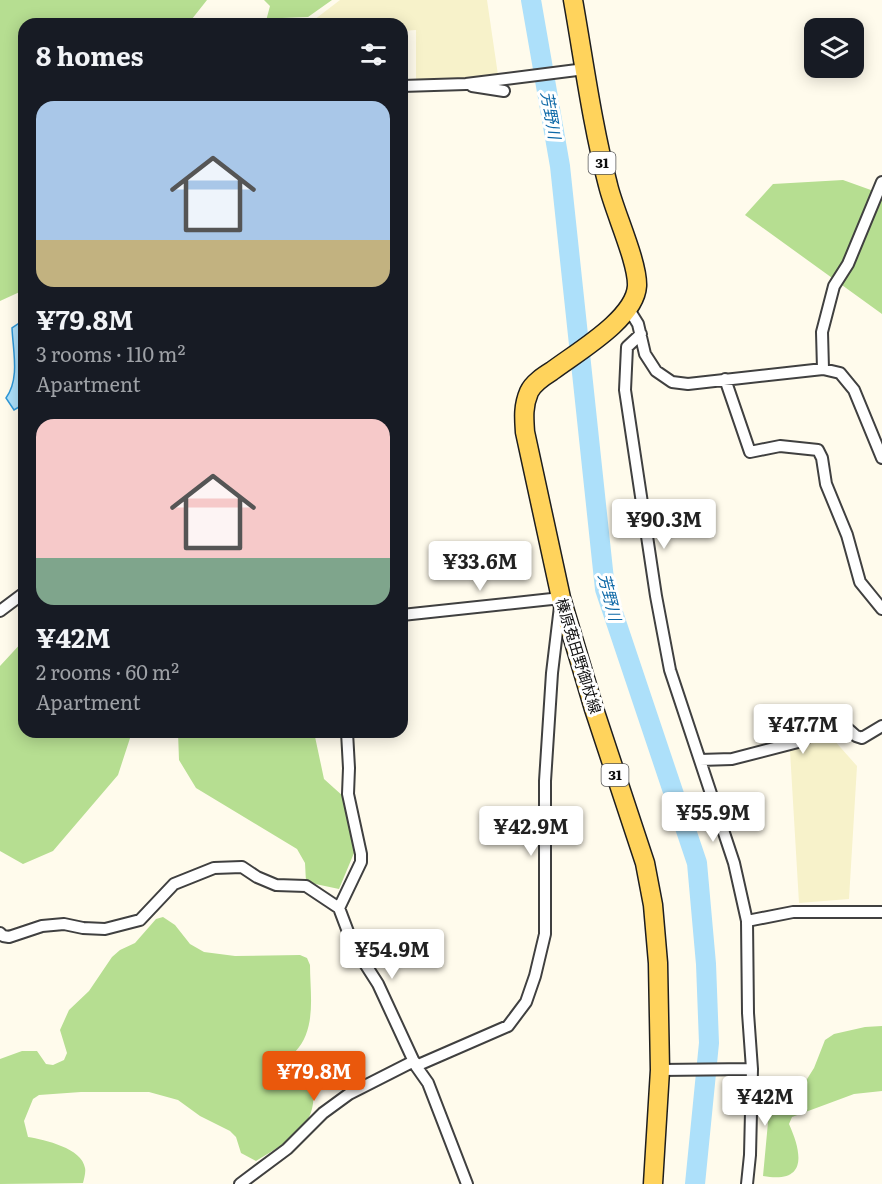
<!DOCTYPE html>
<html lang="en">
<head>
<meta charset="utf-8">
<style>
	:root { --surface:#171b24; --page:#242831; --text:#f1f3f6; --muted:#9ea1a6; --accent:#ea580c }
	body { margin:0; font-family:Literata,"Noto Sans JP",serif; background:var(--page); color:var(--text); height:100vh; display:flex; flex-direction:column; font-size:22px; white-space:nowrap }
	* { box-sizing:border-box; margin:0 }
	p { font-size:20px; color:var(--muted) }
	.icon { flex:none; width:33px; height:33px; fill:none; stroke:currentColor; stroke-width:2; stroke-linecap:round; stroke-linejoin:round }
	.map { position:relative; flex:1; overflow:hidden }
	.details { position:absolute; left:18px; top:18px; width:390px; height:720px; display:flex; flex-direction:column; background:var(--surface); border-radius:18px; box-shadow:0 3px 15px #0003 }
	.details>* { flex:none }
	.buttons { position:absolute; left:804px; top:18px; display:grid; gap:12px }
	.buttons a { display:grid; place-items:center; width:60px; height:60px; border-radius:12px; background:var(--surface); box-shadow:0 3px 15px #0003; font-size:30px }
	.price { position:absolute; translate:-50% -51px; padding:0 14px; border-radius:6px; background:#fff; color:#222; font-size:20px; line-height:39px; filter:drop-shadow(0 2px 3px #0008) }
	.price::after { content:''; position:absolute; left:50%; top:36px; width:18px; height:14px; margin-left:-9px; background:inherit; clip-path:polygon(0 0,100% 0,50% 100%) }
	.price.selected { background:var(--accent); color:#fff }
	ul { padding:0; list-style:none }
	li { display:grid; align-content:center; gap:12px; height:318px; padding:0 18px }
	li span { display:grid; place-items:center; height:186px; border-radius:18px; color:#555 }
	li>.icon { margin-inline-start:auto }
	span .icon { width:108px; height:108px; fill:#fffc; stroke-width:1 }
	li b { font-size:26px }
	h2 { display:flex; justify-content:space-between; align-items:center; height:72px; padding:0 18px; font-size:26px }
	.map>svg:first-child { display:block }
	.farmland { fill:#f7f2ca }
	.forest { fill:#b6de91 }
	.water { fill:#ade0fa; stroke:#2f98d7; stroke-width:1.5 }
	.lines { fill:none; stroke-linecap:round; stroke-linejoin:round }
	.river { stroke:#ade0fa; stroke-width:20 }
	.street-casing { stroke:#404040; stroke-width:14 }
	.primary-casing { stroke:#1e1e1e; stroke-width:21 }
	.street { stroke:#fff; stroke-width:10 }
	.primary { stroke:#ffd35c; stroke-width:18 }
	.labels { text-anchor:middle; stroke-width:6; stroke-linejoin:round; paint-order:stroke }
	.shield { fill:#fff; stroke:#565656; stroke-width:1.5 }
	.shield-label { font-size:14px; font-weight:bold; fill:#0d0d0d }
	.street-label { font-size:15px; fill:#0d0d0d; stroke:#fff }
	.water-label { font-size:16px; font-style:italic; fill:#0d68a7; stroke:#fff }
</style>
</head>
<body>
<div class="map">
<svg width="882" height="1184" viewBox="0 0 882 1184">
	<rect width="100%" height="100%" fill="#fffbec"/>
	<!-- farmland -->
	<path class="farmland" d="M 340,0 L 487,0 L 498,75 L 416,82 L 416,30 L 402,31 L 402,24 L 296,24 L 298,20 L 310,23 Z
		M 825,730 L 857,766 L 849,899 L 799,903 L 790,751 Z"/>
	<!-- forest -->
	<path class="forest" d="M 0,0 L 207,0 L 188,24 L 24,24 L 24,290 L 0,301 Z
		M 264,0 L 332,0 L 308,17 L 282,18 L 266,21 L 270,6 Z
		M 843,180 L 882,194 L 882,314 L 745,215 L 773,184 Z
		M 24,640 L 24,732 L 132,732 L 118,775 L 53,851 L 23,864 L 0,851 L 0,666 Z
		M 178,732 L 314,732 L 324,779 L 344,797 L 354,853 L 339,889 L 306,882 L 305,863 L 297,849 L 196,788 L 179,760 Z
		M 163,917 L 175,925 L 190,944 L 204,952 L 235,956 L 300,955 L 307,958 L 310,965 C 310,994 317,1029 295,1052 C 300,1062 310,1074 312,1085 C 321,1127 285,1143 256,1161 L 241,1153 L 236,1137 L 230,1131 L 200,1116 L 178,1100 L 149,1092 L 81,1092 L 39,1095 L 33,1099 L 24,1121 L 28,1137 C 45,1140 82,1148 85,1168 C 86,1172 84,1179 83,1183 L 0,1184 L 0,1059 L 22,1051 L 37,1051 L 46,1064 L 53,1065 L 64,1060 L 67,1053 L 60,1030 L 69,1010 L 89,991 L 112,957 L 120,950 L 135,943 L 156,919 Z
		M 882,1026 L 882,1091 L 854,1094 L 792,1117 L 789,1124 C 802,1153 808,1184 763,1176 L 770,1101 L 797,1095 L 814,1068 L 825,1040 L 834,1034 L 865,1027 Z"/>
	<!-- water -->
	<path class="water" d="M 24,320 L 24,404 L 14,410 L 6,398 C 20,379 13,351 12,328 Z"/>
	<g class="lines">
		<!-- river -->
		<path class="river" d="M 531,0 L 560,166 L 605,589 L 697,863 L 706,964 L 709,1043 L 695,1184"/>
		<defs>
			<path id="street" d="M 402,86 L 466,84 L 585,69
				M 472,86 L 504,91
				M 628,308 L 638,324 L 645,354 L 656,371 L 672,382 L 688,384 L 823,369 L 840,373 L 854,390 L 882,458
				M 641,334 L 627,347 L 625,390 L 656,596 L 670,670 L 734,863 L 747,921 L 748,1013 L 752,1069 L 750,1155 L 747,1184
				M 823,369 L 822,332 L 834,286 L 848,264 L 882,182
				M 725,379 L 750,452 L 780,446 L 818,450 L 822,458 L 826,484 L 847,535 L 860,582 L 882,609
				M 0,611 L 24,593
				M 402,615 L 561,598 L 552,673 L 545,781 L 545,934 L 535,976 L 526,1002 L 508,1026 L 416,1066
				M 700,760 L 732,759 L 802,741 C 817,731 812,722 831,714 L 856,736 L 862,738 L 882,726
				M 339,908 L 361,862 L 361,854 L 348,794 L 349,768 L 347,732
				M 747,921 L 793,912 L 882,912
				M 0,933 L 3,936 L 9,937 L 42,926 L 64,924 L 83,928 L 105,929 L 140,920 L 174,884 L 214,868 L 242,867 L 257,877 L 276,885 L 306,886 L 339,908 L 353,945 L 378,984 L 416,1066 L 428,1083 L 467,1184
				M 660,1070 L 752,1069
				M 240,1184 L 287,1149 L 323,1113 L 349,1094 L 414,1061"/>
			<path id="primary" d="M 573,0 C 584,62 592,124 608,185 C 614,211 638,262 637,286 C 635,319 577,352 552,371 C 544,376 533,383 529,392 C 523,406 524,418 525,432 L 561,598 L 594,709 L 645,863 L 653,905 L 658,963 L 660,1070 L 653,1184"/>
		</defs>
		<!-- street casing -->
		<use href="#street" class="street-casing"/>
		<!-- primary casing -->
		<use href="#primary" class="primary-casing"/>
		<!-- street -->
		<use href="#street" class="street"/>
		<!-- primary -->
		<use href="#primary" class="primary"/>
	</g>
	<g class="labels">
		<!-- shield labels -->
		<g class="shield">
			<rect x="588.5" y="152" width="27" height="22" rx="4.5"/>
			<rect x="601.5" y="764" width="27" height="22" rx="4.5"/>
		</g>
		<g class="shield-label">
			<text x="602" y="168">31</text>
			<text x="615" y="780">31</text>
		</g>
		<!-- street labels -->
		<g class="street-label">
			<text transform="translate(578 656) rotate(73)" y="5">榛原菟田野御杖線</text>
		</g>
		<!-- water labels -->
		<g class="water-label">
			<text transform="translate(551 115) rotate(80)" y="6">芳野川</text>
			<text transform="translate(610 597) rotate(76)" y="6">芳野川</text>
		</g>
	</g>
</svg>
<div class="buttons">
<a><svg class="icon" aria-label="layers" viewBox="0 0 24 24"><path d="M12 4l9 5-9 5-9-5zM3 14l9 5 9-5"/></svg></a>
</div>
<b class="price" style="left:664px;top:550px">¥90.3M</b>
<b class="price" style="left:480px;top:592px">¥33.6M</b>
<b class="price" style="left:803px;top:755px">¥47.7M</b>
<b class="price" style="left:713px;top:843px">¥55.9M</b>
<b class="price" style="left:531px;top:857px">¥42.9M</b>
<b class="price" style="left:392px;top:980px">¥54.9M</b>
<b class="price selected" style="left:314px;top:1102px">¥79.8M</b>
<b class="price" style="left:765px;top:1127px">¥42M</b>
<section class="details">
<h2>8 homes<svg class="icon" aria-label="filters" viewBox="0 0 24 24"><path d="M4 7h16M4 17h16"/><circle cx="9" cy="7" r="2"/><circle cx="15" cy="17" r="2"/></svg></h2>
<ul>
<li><span style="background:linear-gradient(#a9c7e8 75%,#c2b280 0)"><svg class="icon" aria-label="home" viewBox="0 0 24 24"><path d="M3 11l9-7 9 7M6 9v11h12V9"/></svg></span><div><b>¥79.8M</b><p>3 rooms · 110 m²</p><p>Apartment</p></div></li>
<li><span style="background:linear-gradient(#f6c9c9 75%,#7fa58c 0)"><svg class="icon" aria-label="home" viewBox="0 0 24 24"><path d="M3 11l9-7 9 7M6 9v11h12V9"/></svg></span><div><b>¥42M</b><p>2 rooms · 60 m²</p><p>Apartment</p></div></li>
</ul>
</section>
</div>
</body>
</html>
